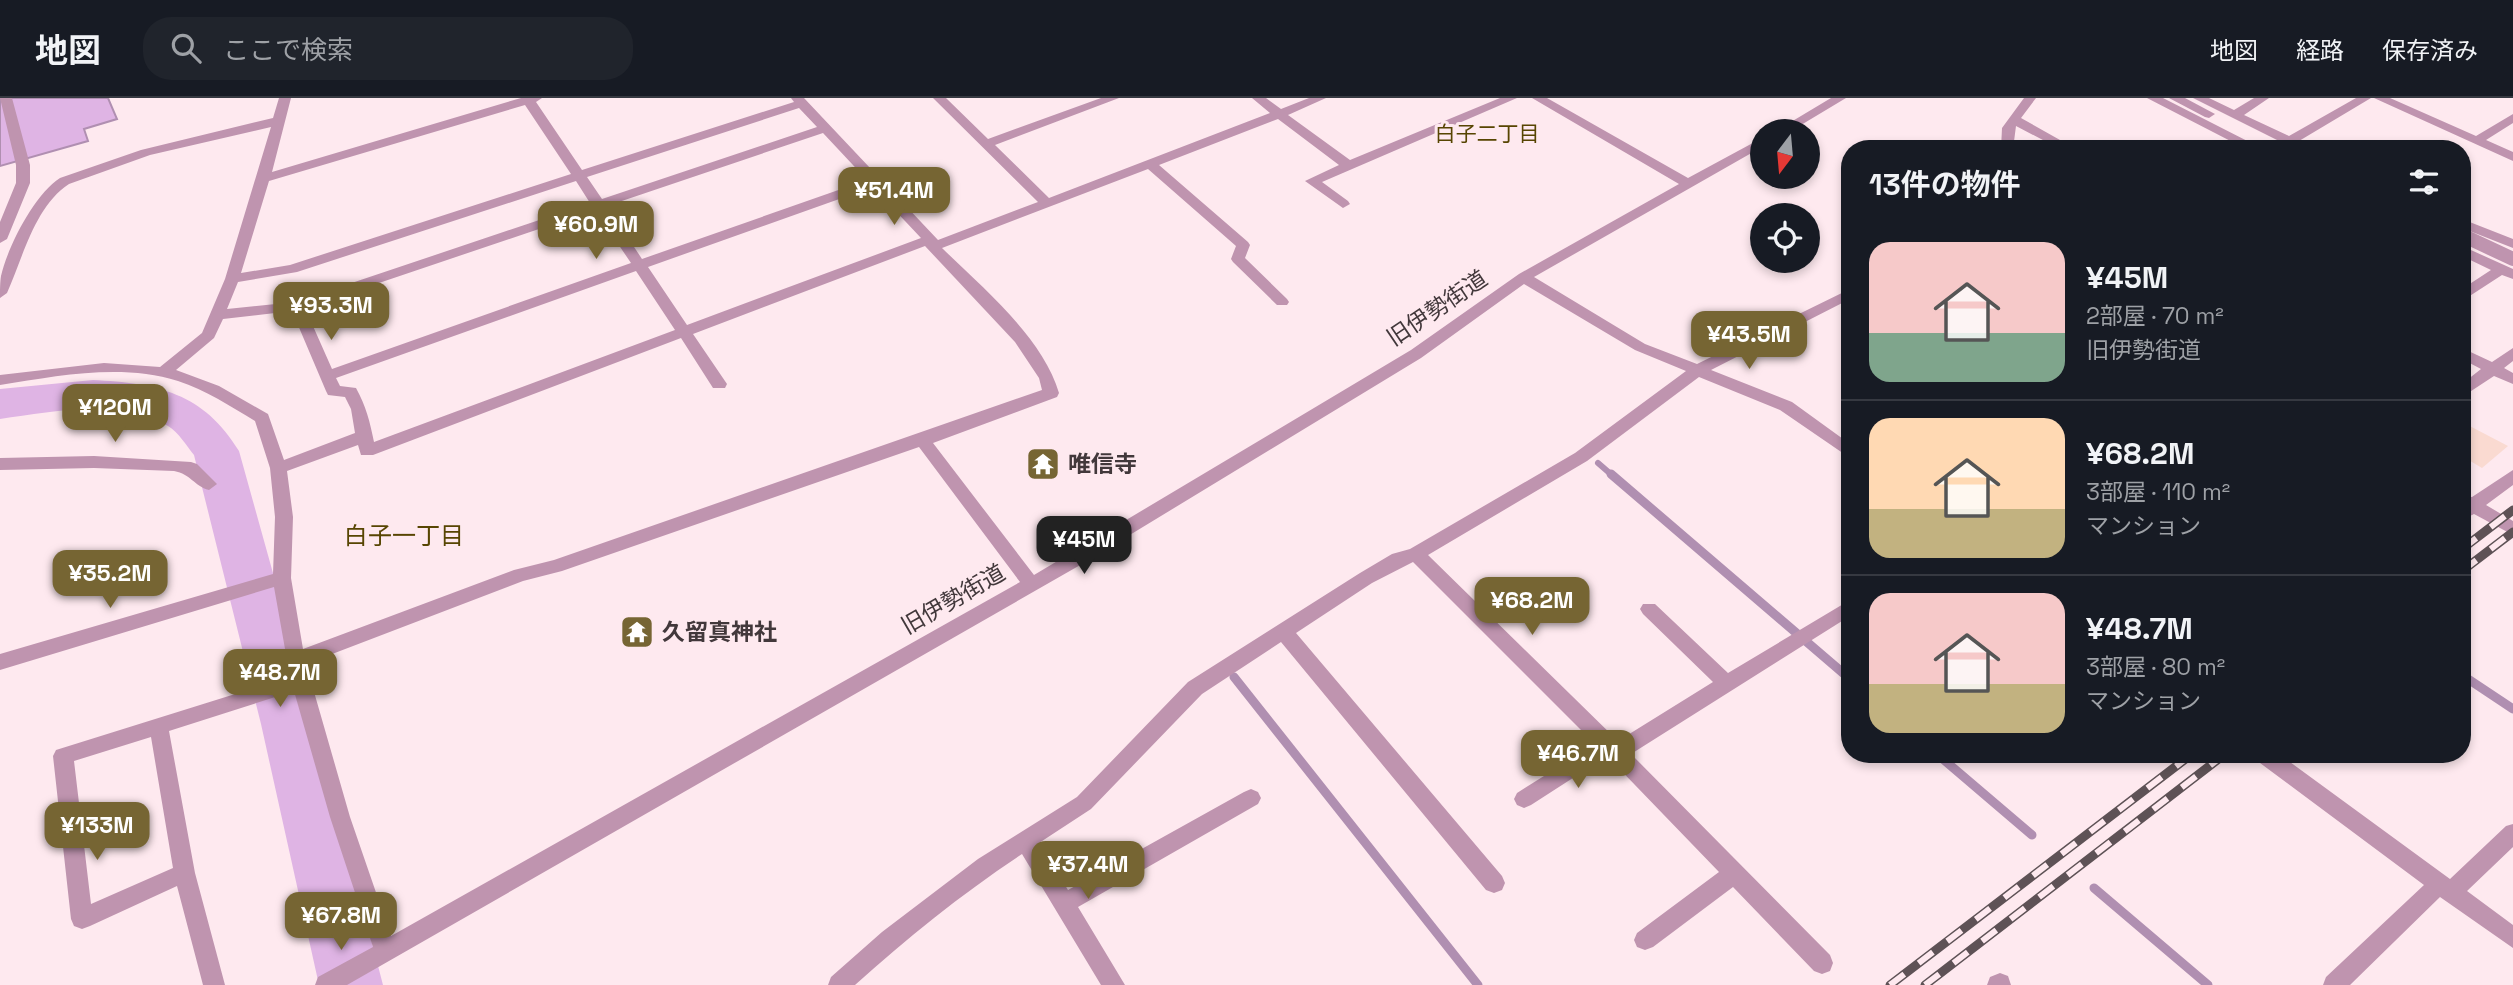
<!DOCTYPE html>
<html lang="ja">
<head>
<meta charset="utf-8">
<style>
	:root { --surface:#171b24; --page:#20242c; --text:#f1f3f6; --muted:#9ea1a6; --line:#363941; --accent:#766533 }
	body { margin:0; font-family:"Space Grotesk","Noto Sans JP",sans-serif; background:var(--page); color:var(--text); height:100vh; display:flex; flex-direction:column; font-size:26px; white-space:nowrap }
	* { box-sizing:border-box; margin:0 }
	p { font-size:23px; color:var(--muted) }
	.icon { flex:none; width:38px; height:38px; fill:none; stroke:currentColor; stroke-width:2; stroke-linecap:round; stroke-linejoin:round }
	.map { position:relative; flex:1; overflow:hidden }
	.side { position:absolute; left:1841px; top:42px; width:630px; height:623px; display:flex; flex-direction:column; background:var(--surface); border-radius:28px; box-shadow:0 4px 10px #0003 }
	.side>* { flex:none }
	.needle { width:46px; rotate:196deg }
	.fabs { position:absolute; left:1750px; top:21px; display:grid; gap:14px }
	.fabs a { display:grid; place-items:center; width:70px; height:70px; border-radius:50%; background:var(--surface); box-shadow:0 4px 10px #0003; font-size:35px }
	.price { position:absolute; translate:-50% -60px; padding:0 16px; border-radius:14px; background:var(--accent); color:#fff; font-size:23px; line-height:46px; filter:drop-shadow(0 2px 4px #0008) }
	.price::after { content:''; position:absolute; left:50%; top:42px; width:21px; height:16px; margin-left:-10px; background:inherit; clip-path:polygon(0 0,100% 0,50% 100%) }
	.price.on { background:#222; color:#fff }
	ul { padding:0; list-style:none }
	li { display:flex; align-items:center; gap:21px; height:175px; padding:0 28px }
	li+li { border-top:2px solid var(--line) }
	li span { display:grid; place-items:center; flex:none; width:196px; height:140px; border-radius:21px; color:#555 }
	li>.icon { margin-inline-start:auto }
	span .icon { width:84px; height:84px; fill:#fffc; stroke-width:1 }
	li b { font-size:30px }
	h2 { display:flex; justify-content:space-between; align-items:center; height:84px; padding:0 28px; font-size:30px }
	header { display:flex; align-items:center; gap:42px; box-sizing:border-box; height:98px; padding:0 35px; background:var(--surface); border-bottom:2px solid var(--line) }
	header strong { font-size:33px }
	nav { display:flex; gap:38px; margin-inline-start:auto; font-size:24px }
	.search { width:490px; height:63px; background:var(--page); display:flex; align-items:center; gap:18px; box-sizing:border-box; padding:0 24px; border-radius:28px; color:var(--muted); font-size:26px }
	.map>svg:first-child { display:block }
	.green { fill:#fadad1 }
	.water { fill:#dfb4e4; stroke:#b08fb1; stroke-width:2 }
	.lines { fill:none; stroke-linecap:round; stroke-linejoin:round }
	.stream-far1 { stroke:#b08fb1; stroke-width:6 }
	.stream { stroke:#b08fb1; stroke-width:9 }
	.river { fill:#dfb4e4; fill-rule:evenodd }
	.minor { fill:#bf94af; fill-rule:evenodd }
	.rail-casing { stroke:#5e5256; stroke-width:9 }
	.rail { stroke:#fee9ef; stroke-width:6; stroke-dasharray:18; stroke-linecap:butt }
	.minor-bridge { stroke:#bf94af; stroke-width:14 }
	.labels { text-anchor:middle; stroke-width:6; stroke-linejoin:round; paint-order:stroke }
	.far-neighbourhood-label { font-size:21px; fill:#574502; stroke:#fee9ef }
	.street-label { font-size:23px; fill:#42383b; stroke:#fee9ef }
	.poi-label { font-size:23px; font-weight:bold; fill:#42383b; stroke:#fee9ef; text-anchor:start }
	.neighbourhood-label { font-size:24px; fill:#574502; stroke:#fee9ef }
</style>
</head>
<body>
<header>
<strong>地図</strong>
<div class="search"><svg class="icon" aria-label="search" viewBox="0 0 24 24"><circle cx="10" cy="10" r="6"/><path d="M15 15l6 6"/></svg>ここで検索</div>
<nav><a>地図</a><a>経路</a><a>保存済み</a></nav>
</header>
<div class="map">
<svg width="2513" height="887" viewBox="0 0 2513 887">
	<rect width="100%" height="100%" fill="#fee9ef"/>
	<!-- green -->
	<path class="green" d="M 2462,324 L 2508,348 L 2482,370 L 2462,358 Z"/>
	<!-- water -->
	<path class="water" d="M 0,0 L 108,0 L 117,21 L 84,31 L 88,43 L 0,68 Z"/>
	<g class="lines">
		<!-- stream-far1 -->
		<path class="stream-far1" d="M 1598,365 L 1613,378"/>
		<!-- stream -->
		<path class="stream" d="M 1611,376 L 1850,581
			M 2462,577 L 2513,611
			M 1234,579 L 1478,887
			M 1937,656 L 2032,737
			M 2094,790 L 2208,887"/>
		<!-- river -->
		<path class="river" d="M 93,282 C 157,285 204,295 239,353 L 315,626 L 383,887 L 319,887 L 261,626 L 194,357 C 186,347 179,335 168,328 C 120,299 52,314 0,321 L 0,291 Z"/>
		<!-- minor -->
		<path class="minor" d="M 0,0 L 12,0 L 30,67 L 30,85 L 7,141 L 0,145 L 0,124 L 16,85 L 16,67 Z
			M 279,0 L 291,0 L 272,74 L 521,0 L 542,0 L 536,4 L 582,72 L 794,4 L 791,0 L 804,0 L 938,142 L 1038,104 L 933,0 L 946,0 L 988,41 L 1101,0 L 1119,0 L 995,47 L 1049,100 L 1270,15 L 1252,0 L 1266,0 L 1281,11 L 1309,0 L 1326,0 L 1288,17 L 1350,62 L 1500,0 L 1517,0 L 1322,84 L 1348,103 L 1350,106 L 1343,110 L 1305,83 L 1339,67 L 1278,21 L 1159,67 L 1248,144 L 1250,147 L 1245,160 L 1287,201 L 1289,204 L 1287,207 L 1277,207 L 1233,164 L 1231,161 L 1236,148 L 1148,71 L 942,150 C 983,190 1043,240 1059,295 L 1057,299 L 933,345 L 1034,477 L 1411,252 L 1519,176 L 1679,86 L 1532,0 L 1547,0 L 1688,80 L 1762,40 L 1762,49 L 1534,179 L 1645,246 L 1697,266 L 1850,191 L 1850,201 L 1711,272 L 1792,304 L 1850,346 L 1850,360 L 1780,312 L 1699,279 L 1587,363 L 1428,457 L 1618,643 L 1713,584 L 1643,516 L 1640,511 L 1643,506 L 1655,506 L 1728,575 L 1850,502 L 1850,518 L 1631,656 L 1830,857 L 1833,865 L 1830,873 L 1822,876 L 1814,873 L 1733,789 L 1653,849 L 1645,852 L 1637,849 L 1634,842 L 1637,835 L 1719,774 L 1607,658 L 1531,707 L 1524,710 L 1517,707 L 1514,701 L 1517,695 L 1595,646 L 1413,464 L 1372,485 L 1296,535 L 1502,778 L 1505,785 L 1502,792 L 1494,795 L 1486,792 L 1281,544 L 1202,596 L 1091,711 L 1039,745 L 1068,792 L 1244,694 L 1251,691 L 1258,694 L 1261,700 L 1258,706 L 1078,809 L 1125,887 L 1101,887 L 1022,756 C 963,795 908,839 855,887 L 828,887 L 831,879 L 882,834 L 978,761 L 1077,699 L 1188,584 L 1360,475 L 1392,456 L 1410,451 L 1575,355 L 1686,273 L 1635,252 L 1524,186 L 1421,260 L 1082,466 L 347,887 L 315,887 L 318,879 L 373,849 L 330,719 L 294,593 L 169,633 L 195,775 L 225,887 L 203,887 L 177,788 L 90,828 L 82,831 L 74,828 L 71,821 L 53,658 L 56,652 L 290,579 L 274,489 L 0,572 L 0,556 L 273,476 L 275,419 L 270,370 L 255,323 C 230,308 206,292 178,283 C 121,265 57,278 0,287 L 0,277 L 104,265 L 160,269 L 202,235 L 225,181 L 271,29 L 150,57 L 69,86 C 35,108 23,159 7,195 L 0,200 C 0,193 0,184 1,178 C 8,148 34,97 60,80 L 141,52 L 273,20 ZM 525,7 L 571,76 L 290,167 L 241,175 L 269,83 ZM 799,10 L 817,29 L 602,101 L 587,79 ZM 823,35 L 867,82 L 642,161 L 607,108 ZM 576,83 L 590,105 L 295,204 L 227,211 L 238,184 L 297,174 ZM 873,89 L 921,140 L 687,227 L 648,169 ZM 595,112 L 631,165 L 332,271 L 305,210 ZM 925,148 L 1015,244 L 1039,280 L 1042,292 L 554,462 L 514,472 L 303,551 L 291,480 L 293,419 L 287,373 L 358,347 L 361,357 L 373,357 L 681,240 L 713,290 L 725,290 L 727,286 L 693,236 ZM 636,173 L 675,232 L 374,344 C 370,324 366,308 356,290 L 340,288 L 336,280 ZM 292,213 L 326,293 L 328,297 L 345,299 L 351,311 L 355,335 L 284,362 L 268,316 L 219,288 L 176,272 L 214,240 L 223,221 ZM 919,349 L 1020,484 L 391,838 L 350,719 L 306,566 L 523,483 L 562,473 ZM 151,639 L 173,770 L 91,806 L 74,663 Z
			M 1831,0 L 1846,0 L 1791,33 L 1776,33 Z
			M 2024,0 L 2036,0 L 2021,20 L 2076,51 L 2060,51 L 2016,28 L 2013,51 L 2001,51 L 2002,30 Z
			M 2147,0 L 2163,0 L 2263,51 L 2246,51 Z
			M 2169,0 L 2185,0 L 2215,16 L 2209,20 L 2205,19 Z
			M 2193,0 L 2209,0 L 2234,12 L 2254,0 L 2269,0 L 2244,17 L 2289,38 L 2356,0 L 2371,0 L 2299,43 L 2312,51 L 2295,51 Z
			M 2374,0 L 2390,0 L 2476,38 L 2513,16 L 2513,25 L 2486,42 L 2513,54 L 2513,63 Z
			M 2462,121 L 2513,141 L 2513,150 L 2462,130 Z
			M 2462,148 L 2513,171 L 2513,181 L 2502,177 L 2462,203 L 2462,191 L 2491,172 L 2462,158 Z
			M 2462,250 L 2492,264 L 2513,250 L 2513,263 L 2504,270 L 2513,275 L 2513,286 L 2494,278 L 2462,299 L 2462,286 L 2481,271 L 2462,261 Z
			M 94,358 L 191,364 L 197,366 L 217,386 L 209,392 C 194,388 191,376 174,373 L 94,370 L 0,372 L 0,360 Z
			M 2513,372 L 2513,387 L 2486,407 L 2513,423 L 2513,437 L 2474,416 L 2462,422 L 2462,398 L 2472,399 Z
			M 2253,656 L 2279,656 L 2450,781 L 2506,728 L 2513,726 L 2513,749 L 2467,793 L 2513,827 L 2513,850 L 2440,799 L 2350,887 L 2323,887 L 2326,879 L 2424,787 L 2256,662 Z
			M 2000,875 L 2008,878 L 2011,887 L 1987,887 L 1990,879 Z"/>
		<defs>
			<path id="rail" d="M 2462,451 L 2513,412
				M 2462,473 L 2513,434
				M 1890,887 L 2192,656
				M 1925,887 L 2225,656"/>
		</defs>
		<!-- rail casing -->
		<use href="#rail" class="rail-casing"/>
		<!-- rail -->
		<use href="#rail" class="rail"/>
		<!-- minor-bridge -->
		<path class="minor-bridge" d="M 2462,137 L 2513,161"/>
	</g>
	<!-- icons -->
	<defs>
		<symbol id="temple-square" viewBox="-11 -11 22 22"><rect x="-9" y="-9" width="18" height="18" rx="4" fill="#766533" stroke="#fee9ef"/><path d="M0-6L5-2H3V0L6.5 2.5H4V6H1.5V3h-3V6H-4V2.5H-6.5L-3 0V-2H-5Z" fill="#fff"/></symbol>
	</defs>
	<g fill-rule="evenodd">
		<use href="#temple-square" x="1024" y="347" width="38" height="38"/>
		<use href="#temple-square" x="618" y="515" width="38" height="38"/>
	</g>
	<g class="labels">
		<!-- far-neighbourhood labels -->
		<g class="far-neighbourhood-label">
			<text x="1487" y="43">白子二丁目</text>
		</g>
		<!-- street labels -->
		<g class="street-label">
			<text transform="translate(1437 210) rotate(-34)" y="8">旧伊勢街道</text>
			<text transform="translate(953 501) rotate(-30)" y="8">旧伊勢街道</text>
		</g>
		<!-- poi labels -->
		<g class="poi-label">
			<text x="1068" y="374">唯信寺</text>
			<text x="662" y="542">久留真神社</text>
		</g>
		<!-- neighbourhood labels -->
		<g class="neighbourhood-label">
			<text x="404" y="446">白子一丁目</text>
		</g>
	</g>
</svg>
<div class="fabs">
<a><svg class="needle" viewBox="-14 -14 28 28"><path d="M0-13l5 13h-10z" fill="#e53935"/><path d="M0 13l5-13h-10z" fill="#9ea1a6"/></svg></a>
<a><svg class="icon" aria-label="locate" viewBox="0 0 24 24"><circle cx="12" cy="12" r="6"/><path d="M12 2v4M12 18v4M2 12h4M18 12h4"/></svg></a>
</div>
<b class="price" style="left:894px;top:129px">¥51.4M</b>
<b class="price" style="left:596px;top:163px">¥60.9M</b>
<b class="price" style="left:331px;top:244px">¥93.3M</b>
<b class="price" style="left:1749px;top:273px">¥43.5M</b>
<b class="price" style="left:115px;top:346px">¥120M</b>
<b class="price on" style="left:1084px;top:478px">¥45M</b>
<b class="price" style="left:110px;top:512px">¥35.2M</b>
<b class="price" style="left:1532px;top:539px">¥68.2M</b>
<b class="price" style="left:280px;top:611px">¥48.7M</b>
<b class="price" style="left:1578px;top:692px">¥46.7M</b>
<b class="price" style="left:97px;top:764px">¥133M</b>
<b class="price" style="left:1088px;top:803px">¥37.4M</b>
<b class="price" style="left:341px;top:854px">¥67.8M</b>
<section class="side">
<h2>13件の物件<svg class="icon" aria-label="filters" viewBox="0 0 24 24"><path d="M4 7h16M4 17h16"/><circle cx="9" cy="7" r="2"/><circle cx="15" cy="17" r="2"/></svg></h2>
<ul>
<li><span style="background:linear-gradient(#f6c9c9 65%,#7fa58c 0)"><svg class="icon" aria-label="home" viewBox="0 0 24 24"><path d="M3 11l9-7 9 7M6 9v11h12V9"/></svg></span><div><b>¥45M</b><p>2部屋 · 70 m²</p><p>旧伊勢街道</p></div></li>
<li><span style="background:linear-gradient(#ffd9b3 65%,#c2b280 0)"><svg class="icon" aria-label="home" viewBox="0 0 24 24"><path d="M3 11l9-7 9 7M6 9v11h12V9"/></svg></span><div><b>¥68.2M</b><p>3部屋 · 110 m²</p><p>マンション</p></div></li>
<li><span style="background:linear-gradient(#f6c9c9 65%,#c2b280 0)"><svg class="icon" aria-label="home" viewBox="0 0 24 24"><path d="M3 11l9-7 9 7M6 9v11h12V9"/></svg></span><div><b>¥48.7M</b><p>3部屋 · 80 m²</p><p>マンション</p></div></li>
</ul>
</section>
</div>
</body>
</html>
